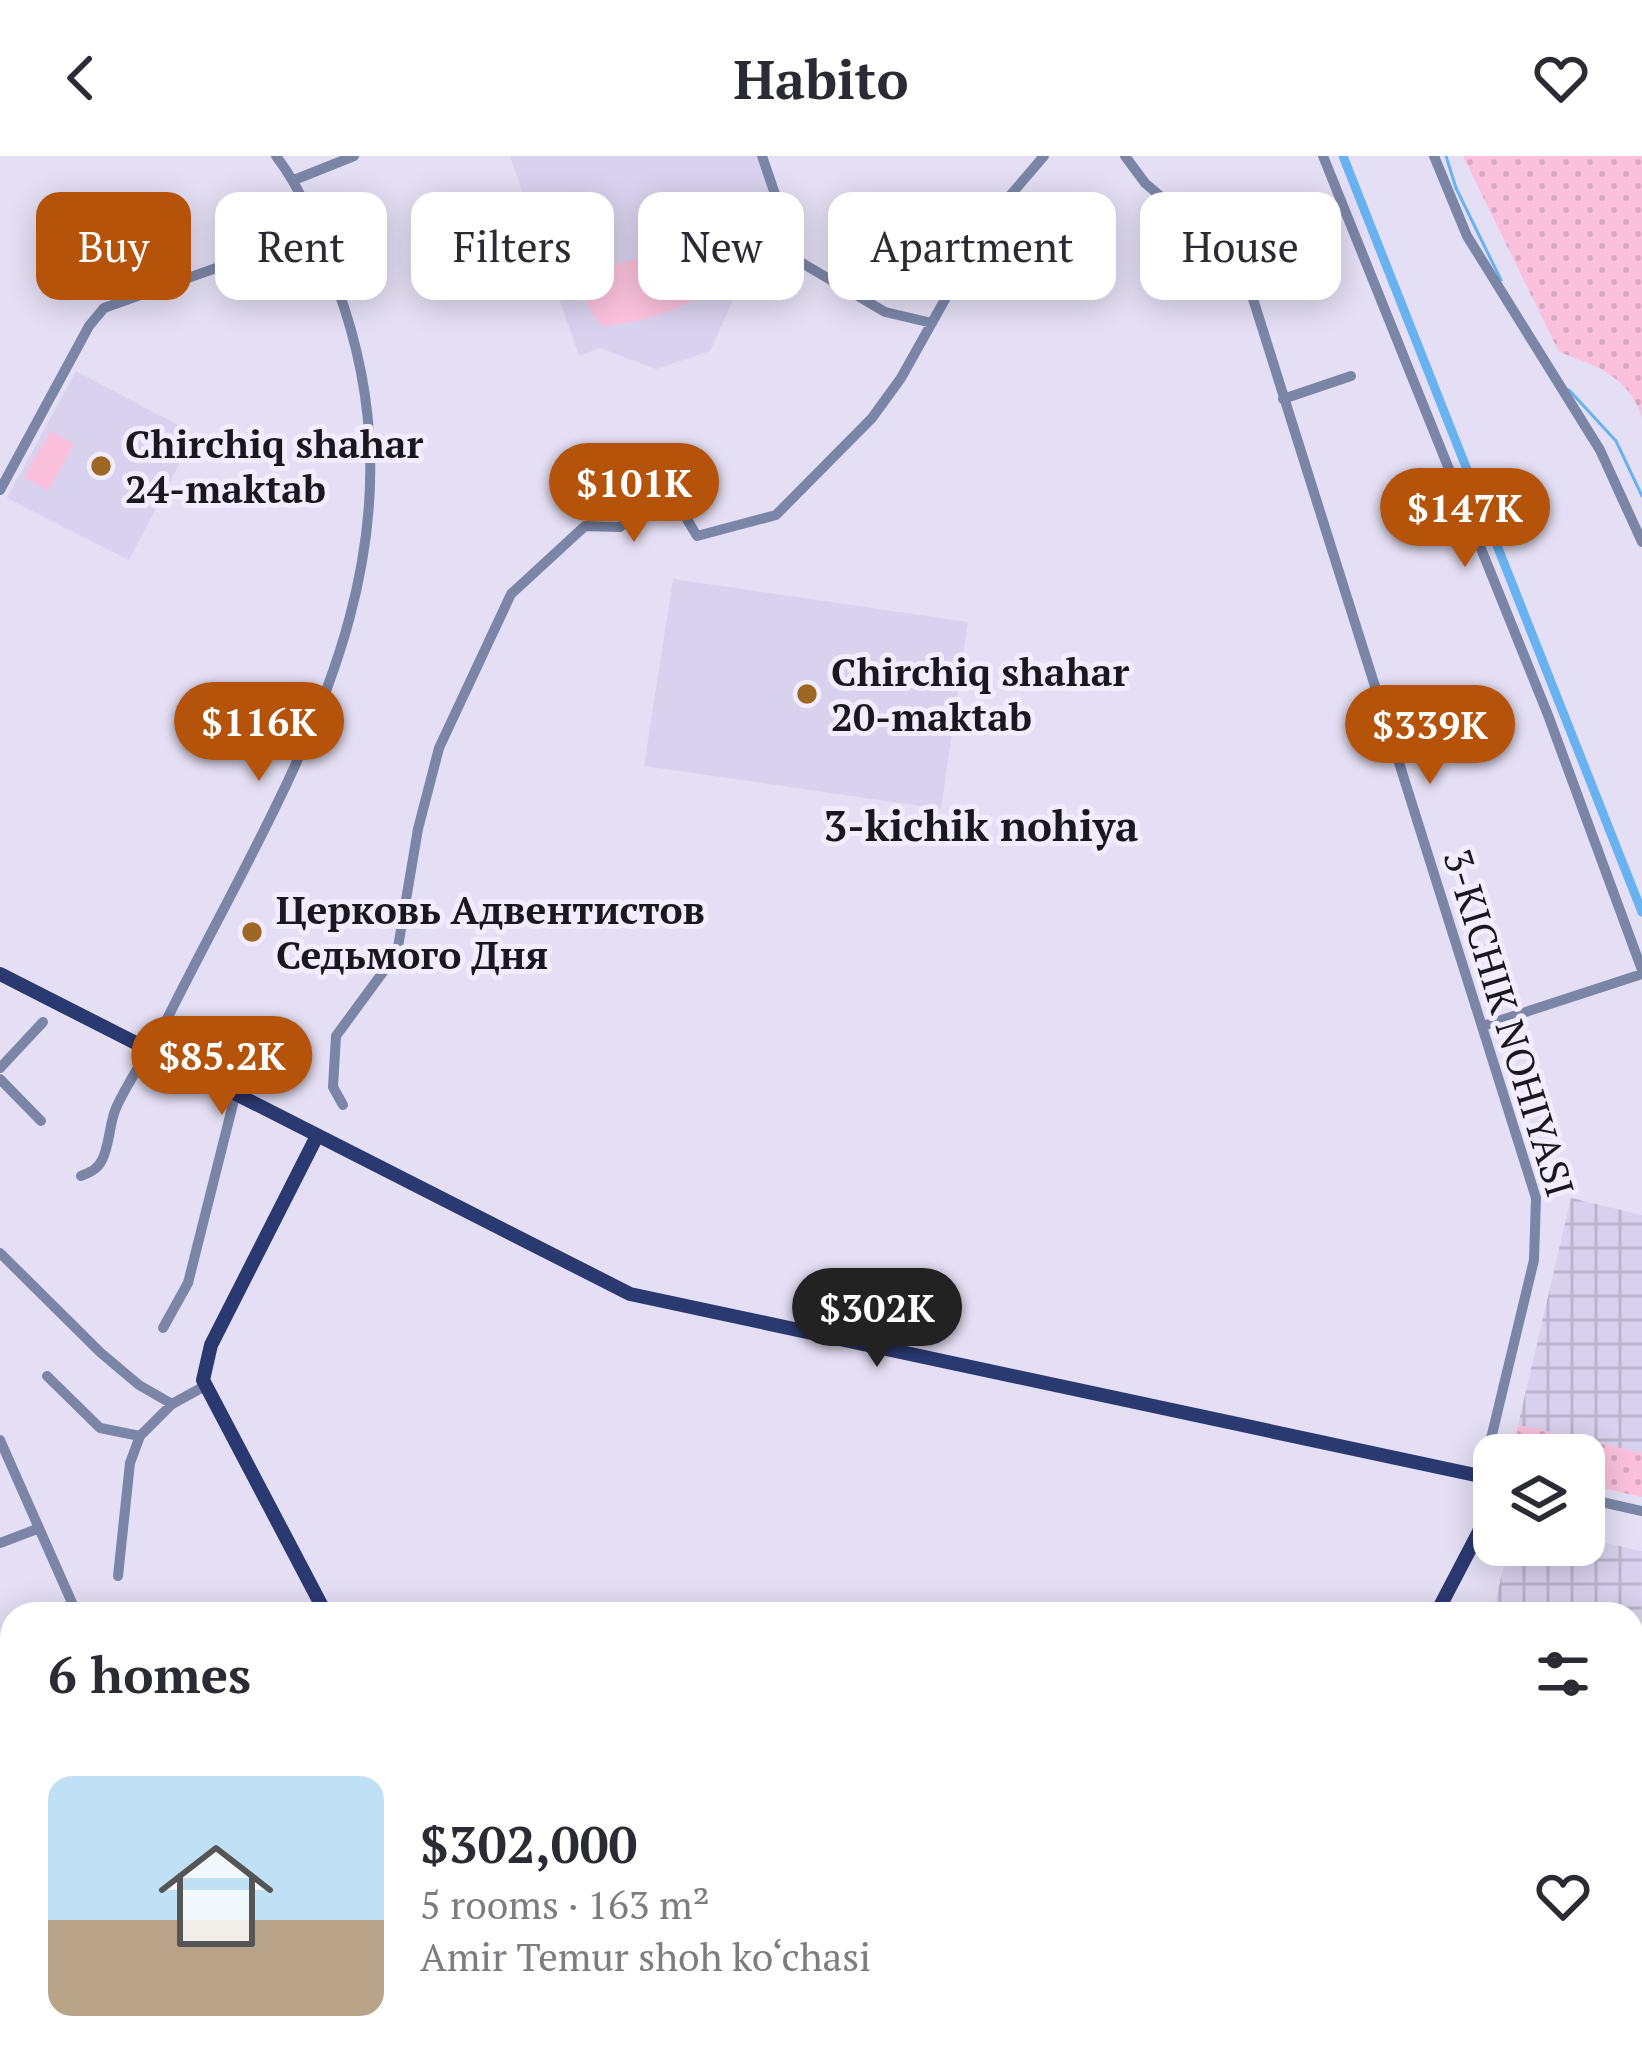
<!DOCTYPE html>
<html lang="en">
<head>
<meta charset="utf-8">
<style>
	:root { --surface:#fff; --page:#f7f7f7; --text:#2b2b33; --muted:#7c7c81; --accent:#b45309 }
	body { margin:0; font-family:"PT Serif",serif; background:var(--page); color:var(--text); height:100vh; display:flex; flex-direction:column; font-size:45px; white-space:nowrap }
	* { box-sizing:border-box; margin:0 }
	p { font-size:39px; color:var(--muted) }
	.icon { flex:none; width:66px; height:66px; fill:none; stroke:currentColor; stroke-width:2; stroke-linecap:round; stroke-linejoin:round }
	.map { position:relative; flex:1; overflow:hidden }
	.drawer { position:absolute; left:0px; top:1446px; width:1644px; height:471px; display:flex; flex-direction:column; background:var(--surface); border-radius:36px 36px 0 0; box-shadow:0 6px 30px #0003 }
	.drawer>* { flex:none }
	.top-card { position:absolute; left:36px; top:36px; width:1572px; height:108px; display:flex; gap:24px }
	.buttons { position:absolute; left:1473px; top:1278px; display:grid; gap:24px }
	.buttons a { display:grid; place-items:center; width:132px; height:132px; border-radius:24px; background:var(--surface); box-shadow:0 6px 30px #0003; font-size:60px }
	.price { position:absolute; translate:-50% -102px; padding:0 27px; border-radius:42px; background:var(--accent); color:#fff; font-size:39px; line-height:78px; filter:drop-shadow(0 3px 6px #0008) }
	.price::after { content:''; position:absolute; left:50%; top:72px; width:36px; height:27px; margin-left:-18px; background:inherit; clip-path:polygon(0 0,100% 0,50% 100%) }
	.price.selected { background:#222; color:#fff }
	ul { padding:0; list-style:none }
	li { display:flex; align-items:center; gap:36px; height:300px; padding:0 48px }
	li span { display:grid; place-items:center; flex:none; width:336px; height:240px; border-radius:24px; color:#555 }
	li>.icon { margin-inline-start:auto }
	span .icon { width:144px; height:144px; fill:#fffc; stroke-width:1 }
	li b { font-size:51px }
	h2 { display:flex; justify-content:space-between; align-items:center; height:144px; padding:0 48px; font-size:51px }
	.pill { padding:0 42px; border-radius:24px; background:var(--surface); box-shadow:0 6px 30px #0003; font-size:42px; line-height:108px }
	.pill.selected { background:var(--accent); color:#fff }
	header { display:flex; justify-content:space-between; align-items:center; height:156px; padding:0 48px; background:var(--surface); font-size:54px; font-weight:600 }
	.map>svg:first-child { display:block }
	.built { fill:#d9d2ee }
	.industrial { fill:url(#industrial-grid) }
	.grass { fill:url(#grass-dots) }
	.pitch { fill:#fbc1dc }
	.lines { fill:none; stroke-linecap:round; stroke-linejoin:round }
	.stream { stroke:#68b3ef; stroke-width:3 }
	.canal { stroke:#68b3ef; stroke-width:9 }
	.minor { stroke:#7b86a7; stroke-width:10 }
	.major { stroke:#2b3971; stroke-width:14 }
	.poi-dot { fill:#9f6724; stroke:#f1edfe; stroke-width:4.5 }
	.labels { text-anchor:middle; stroke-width:10; stroke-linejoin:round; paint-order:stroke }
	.poi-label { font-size:39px; font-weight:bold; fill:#1a181f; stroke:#f1edfe; text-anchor:start }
	.street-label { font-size:39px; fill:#1a181f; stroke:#f1edfe }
	.neighbourhood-label { font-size:42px; font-weight:bold; fill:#1a181f; stroke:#f1edfe }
</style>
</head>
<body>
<header><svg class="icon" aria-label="back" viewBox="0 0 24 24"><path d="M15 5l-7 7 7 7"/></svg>Habito<svg class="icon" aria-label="heart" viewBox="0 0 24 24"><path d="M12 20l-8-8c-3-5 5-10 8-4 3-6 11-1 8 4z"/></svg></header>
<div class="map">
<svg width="1642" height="1915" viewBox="0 0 1642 1915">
	<defs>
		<pattern id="industrial-grid" width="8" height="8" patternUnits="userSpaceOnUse" patternTransform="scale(3)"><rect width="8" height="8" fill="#d9d2ee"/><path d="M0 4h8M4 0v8" fill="none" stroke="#bab4cc"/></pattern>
		<pattern id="grass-dots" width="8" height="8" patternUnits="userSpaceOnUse" patternTransform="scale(3)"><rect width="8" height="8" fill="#fbc1dc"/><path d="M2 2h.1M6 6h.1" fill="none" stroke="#d7a5bc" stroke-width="1.8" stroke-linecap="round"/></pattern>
	</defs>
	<rect width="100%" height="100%" fill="#e4dff4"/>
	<!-- built -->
	<path class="built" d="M 510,0 L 764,0 L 779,43 L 710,195 L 656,213 L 600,192 L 579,200 Z
		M 76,215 L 195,278 L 129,404 L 7,342 Z
		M 673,423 L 968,466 L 941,653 L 644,610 Z"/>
	<!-- industrial -->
	<path class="industrial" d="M 1571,1042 L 1642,1059 L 1642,1297 L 1518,1269 Z
		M 1584,1382 L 1642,1395 L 1639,1867 L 1632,1866 L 1632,1458 L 1510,1458 L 1494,1451 L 1509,1389 L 1584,1389 Z"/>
	<!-- grass -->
	<path class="grass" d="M 1463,0 L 1642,0 L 1642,261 C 1628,220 1597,210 1559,196 Z
		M 1518,1269 L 1642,1297 L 1642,1341 L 1584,1328 L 1584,1299 L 1514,1299 Z"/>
	<!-- pitch -->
	<path class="pitch" d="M 690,84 L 707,88 L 722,107 C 717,148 641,167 604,170 C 589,157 585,148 586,127 L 601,114 Z
		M 50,275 L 74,288 L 48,335 L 24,321 Z"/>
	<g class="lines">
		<!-- stream -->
		<path class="stream" d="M 1446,0 L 1456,32 L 1501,124
			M 1569,234 L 1616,285 L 1642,340"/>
		<!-- canal -->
		<path class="canal" d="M 1343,0 L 1642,756"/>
		<!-- minor -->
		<path class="minor" d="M 762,0 L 787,73 L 780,94 L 885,156 L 932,167
			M 1125,0 L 1145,27 L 1243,111 L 1536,1042 L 1534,1104 L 1482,1320
			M 1323,0 L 1548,559 L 1642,814
			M 1434,0 L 1467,80 L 1600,294 L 1642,386
			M 294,24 L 354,0
			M 1283,243 L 1351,220
			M 0,334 L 89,170 L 104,152 L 317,76
			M 1483,870 L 1642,818
			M 0,912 L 43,866
			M 0,923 L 41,965
			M 343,949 L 333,931 L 336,880 L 397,797 L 418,673 L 439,592 L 511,438 L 585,370 L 620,371 L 667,330 L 697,380 L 776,359 L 872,262 L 901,222 L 990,63 L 1044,0
			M 81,1020 C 90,1016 97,1014 102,1004 C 110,988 109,968 116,952 C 131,919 154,889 170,857 C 288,621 438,404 337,131 C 320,84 306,39 276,0
			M 0,1097 L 101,1197 L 139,1229 L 172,1248 L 203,1231
			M 163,1172 L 188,1127 L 235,940
			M 47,1220 L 100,1272 L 140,1280 L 172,1248
			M 0,1284 L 77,1458
			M 1584,1342 L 1642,1355
			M 0,1387 L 37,1373
			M 118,1420 L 130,1307 L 140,1280
			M 1632,1899 L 1642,1900
			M 22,1905 L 102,1911
			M 254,1905 L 260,1915
			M 406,1905 L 407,1915
			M 576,1905 L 582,1915
			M 1346,1905 L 1358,1915
			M 779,1915 L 779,1905
			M 958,1915 L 961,1905
			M 1221,1915 L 1223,1905"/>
		<!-- major -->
		<path class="major" d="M 0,818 L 630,1138 L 1494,1323
			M 316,982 L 211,1189 L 203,1224 L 326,1458
			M 1436,1458 L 1494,1347
			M 0,1778 L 12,1779"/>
	</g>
	<!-- markers -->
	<g class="poi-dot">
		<circle cx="101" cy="310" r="12"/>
		<circle cx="807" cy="538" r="12"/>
		<circle cx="252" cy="776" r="12"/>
	</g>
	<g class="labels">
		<!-- poi labels -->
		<g class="poi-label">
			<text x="125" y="302">Chirchiq shahar<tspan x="125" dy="45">24-maktab</tspan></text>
			<text x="831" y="530">Chirchiq shahar<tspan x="831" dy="45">20-maktab</tspan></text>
			<text x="276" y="768">Церковь Адвентистов<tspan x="276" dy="45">Седьмого Дня</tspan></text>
		</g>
		<!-- street labels -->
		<g class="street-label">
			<text transform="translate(1509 867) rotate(73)" y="14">3-KICHIK NOHIYASI</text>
		</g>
		<!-- neighbourhood labels -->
		<g class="neighbourhood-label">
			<text x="981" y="685">3-kichik nohiya</text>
		</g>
	</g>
</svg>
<div class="buttons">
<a><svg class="icon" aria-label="layers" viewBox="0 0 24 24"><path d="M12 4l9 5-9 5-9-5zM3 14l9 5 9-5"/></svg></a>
</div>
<b class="price" style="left:634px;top:389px">$101K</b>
<b class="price" style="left:1465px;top:414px">$147K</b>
<b class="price" style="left:259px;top:628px">$116K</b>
<b class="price" style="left:1430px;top:631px">$339K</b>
<b class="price" style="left:222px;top:962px">$85.2K</b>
<b class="price selected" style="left:877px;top:1214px">$302K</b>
<div class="top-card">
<a class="pill selected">Buy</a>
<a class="pill">Rent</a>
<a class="pill">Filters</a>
<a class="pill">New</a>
<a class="pill">Apartment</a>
<a class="pill">House</a>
</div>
<section class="drawer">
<h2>6 homes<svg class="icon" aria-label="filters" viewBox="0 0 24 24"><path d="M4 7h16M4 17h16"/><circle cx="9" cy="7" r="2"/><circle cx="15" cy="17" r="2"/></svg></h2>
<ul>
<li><span style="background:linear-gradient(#bfe0f5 60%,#b9a48a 0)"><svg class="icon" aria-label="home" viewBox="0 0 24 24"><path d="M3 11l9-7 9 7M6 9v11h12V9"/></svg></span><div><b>$302,000</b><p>5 rooms · 163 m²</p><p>Amir Temur shoh ko‘chasi</p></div><svg class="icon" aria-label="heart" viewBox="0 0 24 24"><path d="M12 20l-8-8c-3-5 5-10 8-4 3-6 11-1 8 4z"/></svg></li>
</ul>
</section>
</div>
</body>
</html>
